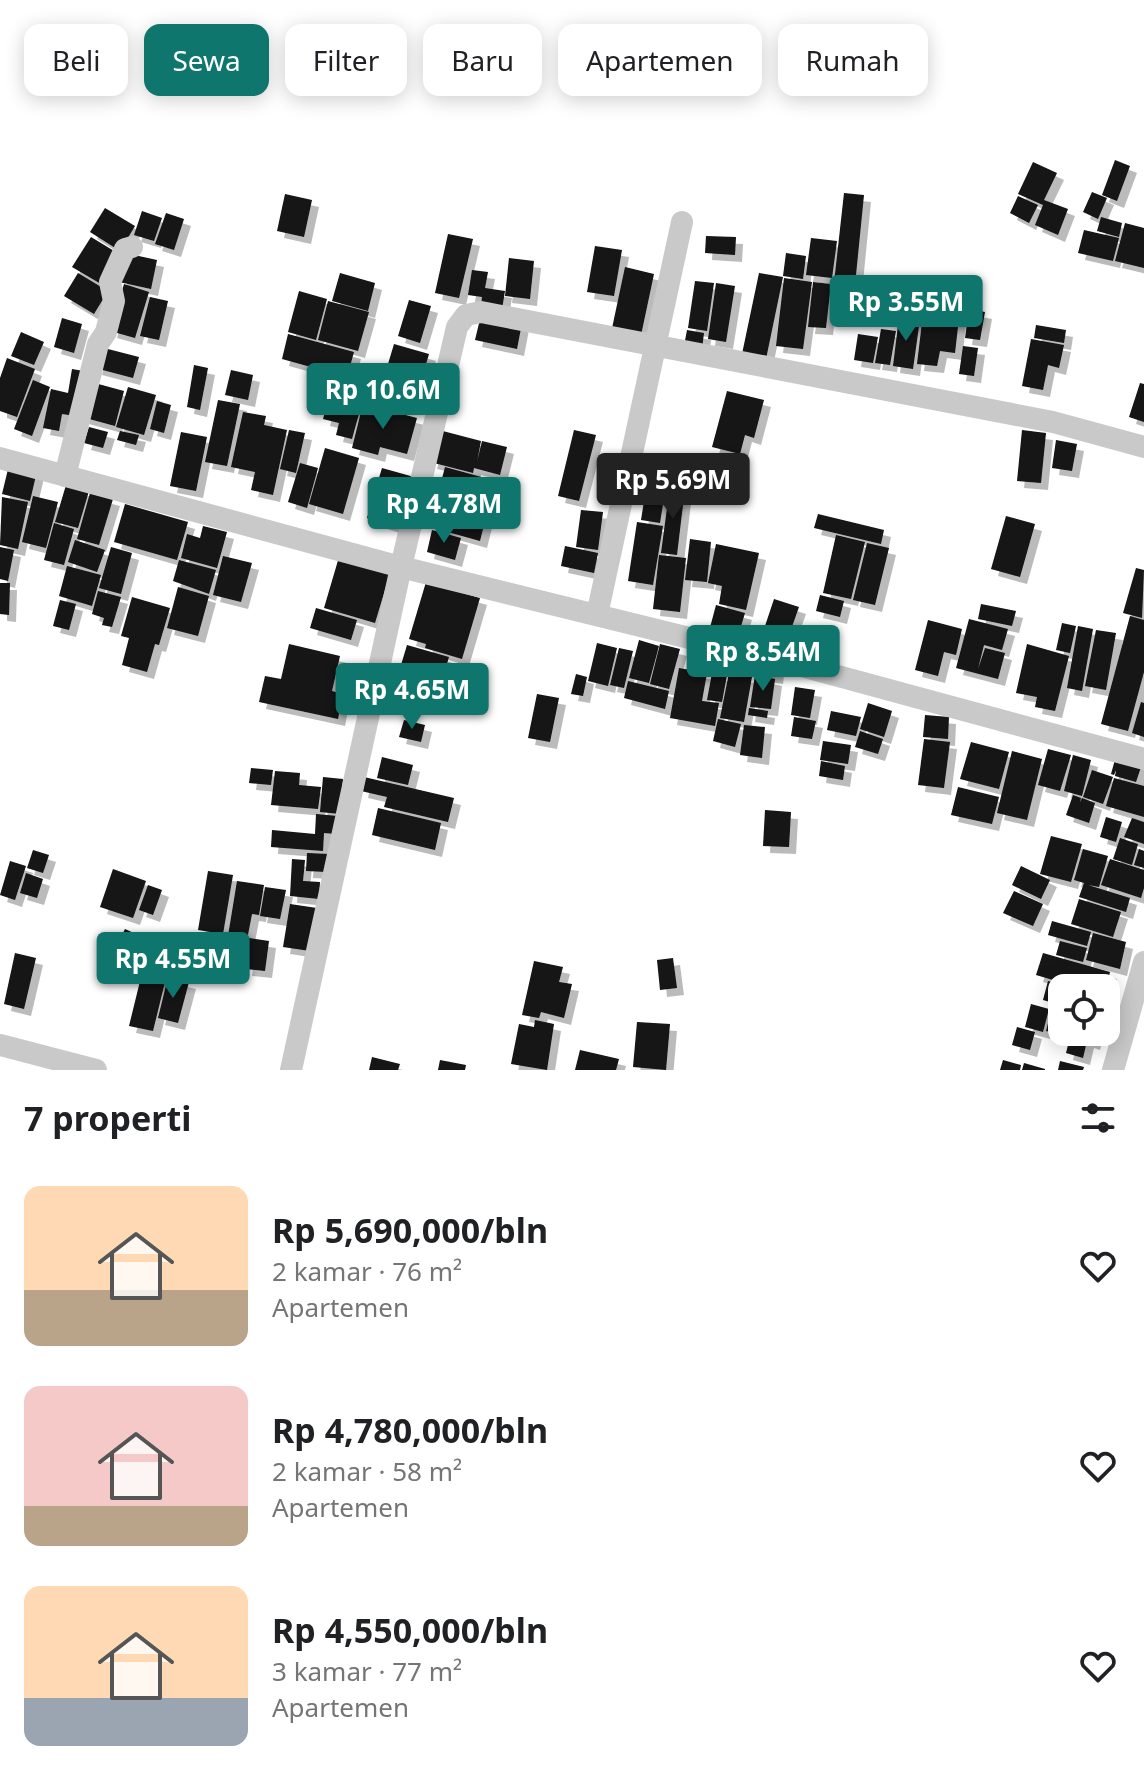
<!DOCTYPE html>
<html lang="id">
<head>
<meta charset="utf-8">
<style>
	:root { --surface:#fff; --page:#f6f6f6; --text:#202124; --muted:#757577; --accent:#0f766e }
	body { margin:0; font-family:"Noto Sans",sans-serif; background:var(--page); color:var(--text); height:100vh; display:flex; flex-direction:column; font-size:30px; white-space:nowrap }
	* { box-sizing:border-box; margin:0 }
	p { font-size:26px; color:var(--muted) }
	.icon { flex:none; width:44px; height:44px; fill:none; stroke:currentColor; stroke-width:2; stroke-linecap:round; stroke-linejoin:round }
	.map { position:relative; height:1070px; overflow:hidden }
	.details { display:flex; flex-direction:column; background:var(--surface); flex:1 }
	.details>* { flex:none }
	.guide { position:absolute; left:24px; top:24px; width:1096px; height:72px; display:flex; gap:16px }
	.buttons { position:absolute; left:1048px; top:974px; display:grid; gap:16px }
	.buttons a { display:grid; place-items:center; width:72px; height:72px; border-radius:16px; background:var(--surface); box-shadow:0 4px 20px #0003; font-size:40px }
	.price { position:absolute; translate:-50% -68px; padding:0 18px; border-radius:8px; background:var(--accent); color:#fff; font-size:26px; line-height:52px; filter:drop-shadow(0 2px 4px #0008) }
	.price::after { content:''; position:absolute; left:50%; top:48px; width:24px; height:18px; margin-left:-12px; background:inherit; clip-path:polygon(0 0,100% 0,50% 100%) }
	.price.active { background:#222; color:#fff }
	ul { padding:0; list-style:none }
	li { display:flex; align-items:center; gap:24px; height:200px; padding:0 24px }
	li span { display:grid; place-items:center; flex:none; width:224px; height:160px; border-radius:16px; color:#555 }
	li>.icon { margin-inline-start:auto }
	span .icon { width:96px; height:96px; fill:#fffc; stroke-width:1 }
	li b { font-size:34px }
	h2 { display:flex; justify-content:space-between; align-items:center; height:96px; padding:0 24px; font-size:34px }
	.tag { padding:0 28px; border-radius:16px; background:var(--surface); box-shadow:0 4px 20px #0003; font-size:28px; line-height:72px }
	.tag.active { background:var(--accent); color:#fff }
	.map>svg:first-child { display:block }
	.building { fill:#131313; filter:url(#shadow) }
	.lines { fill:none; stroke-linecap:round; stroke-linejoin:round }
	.minor { stroke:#c9c9c9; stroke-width:22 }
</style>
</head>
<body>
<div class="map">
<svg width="1144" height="1070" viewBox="0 0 1144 1070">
	<defs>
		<filter id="shadow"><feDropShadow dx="7" dy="7" stdDeviation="0" flood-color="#0004"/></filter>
	</defs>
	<rect width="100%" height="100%" fill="#fff"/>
	<!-- building -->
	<path class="building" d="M 1115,160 L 1130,166 L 1117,201 L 1102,195 Z
		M 1033,162 L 1057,173 L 1044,200 L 1068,209 L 1058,235 L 1035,225 L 1043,205 L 1018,194 Z
		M 1092,192 L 1107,198 L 1098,219 L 1083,212 Z
		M 844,193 L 864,195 L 855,285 L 834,283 Z
		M 285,194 L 312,200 L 304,237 L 277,231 Z
		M 1018,196 L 1038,205 L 1029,223 L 1010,213 Z
		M 105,208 L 135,226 L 120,251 L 90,232 Z
		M 142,211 L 162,218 L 154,241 L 134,235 Z
		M 166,213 L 184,219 L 174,250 L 155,244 Z
		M 1101,217 L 1122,223 L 1119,237 L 1097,231 Z
		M 1125,223 L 1144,228 L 1144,268 L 1115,261 Z
		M 1084,230 L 1119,238 L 1113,261 L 1078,253 Z
		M 448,234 L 473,239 L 459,298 L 435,293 Z
		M 706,236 L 736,237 L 735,255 L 705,253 Z
		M 91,237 L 119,254 L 101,284 L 72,267 Z
		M 811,238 L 837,241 L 832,278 L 806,275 Z
		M 595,246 L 622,250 L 614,296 L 587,292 Z
		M 125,253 L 157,260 L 151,289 L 119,282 Z
		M 786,253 L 806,256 L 803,279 L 783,276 Z
		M 509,258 L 534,261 L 530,299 L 505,296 Z
		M 625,267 L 654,274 L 640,340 L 611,333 Z
		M 472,270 L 488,272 L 485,288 L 505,291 L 502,309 L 481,306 L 482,297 L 468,295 Z
		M 78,273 L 108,291 L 94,314 L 64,296 Z
		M 340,273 L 375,283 L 368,311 L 332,301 Z
		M 759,273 L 783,277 L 766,359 L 742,354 Z
		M 784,278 L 812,282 L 803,349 L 776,346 Z
		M 695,281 L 714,283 L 707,331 L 688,328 Z
		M 813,282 L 831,284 L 826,328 L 808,327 Z
		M 716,283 L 735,286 L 726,342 L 708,339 Z
		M 124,284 L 149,292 L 135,338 L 110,331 Z
		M 299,291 L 327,299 L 316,340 L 288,332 Z
		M 150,297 L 168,301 L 159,340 L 140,336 Z
		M 409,300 L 431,306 L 420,343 L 398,336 Z
		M 328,301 L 369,312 L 358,351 L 318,340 Z
		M 969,309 L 985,312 L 980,340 L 965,338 Z
		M 923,314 L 959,318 L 955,353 L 940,351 L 937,366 L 917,364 Z
		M 481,315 L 522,323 L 517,349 L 475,340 Z
		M 899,317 L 920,319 L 913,369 L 893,366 Z
		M 62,318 L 82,324 L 74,353 L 54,347 Z
		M 1036,325 L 1066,330 L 1064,343 L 1034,338 Z
		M 881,329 L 896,331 L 890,365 L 875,363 Z
		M 687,330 L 704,333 L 702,349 L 684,346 Z
		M 21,332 L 44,342 L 34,365 L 11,356 Z
		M 288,334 L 354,352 L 347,377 L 282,359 Z
		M 858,334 L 878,337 L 873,363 L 854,360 Z
		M 1031,339 L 1064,345 L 1059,368 L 1048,365 L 1043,390 L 1022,386 Z
		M 394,344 L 429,354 L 423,374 L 388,364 Z
		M 963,346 L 978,348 L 974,376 L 959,374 Z
		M 100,347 L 139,357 L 133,378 L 95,368 Z
		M 7,358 L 35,369 L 17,417 L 0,411 L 0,378 Z
		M 194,365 L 208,368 L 200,410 L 187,407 Z
		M 72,369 L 89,372 L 76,416 L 62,414 L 59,431 L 43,428 L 51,389 L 68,393 Z
		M 231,370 L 253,375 L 248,400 L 225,395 Z
		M 33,380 L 50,387 L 32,436 L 14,429 Z
		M 91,382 L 124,391 L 115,426 L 82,417 Z
		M 333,383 L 365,392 L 352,439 L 336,435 L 339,423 L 323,419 Z
		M 1140,383 L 1144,384 L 1144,422 L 1129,417 Z
		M 128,387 L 156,395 L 144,435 L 116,427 Z
		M 727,391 L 764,400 L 754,438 L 745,435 L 740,454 L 712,447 Z
		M 218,400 L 240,404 L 227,466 L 205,462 Z
		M 157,401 L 171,405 L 164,433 L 150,429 Z
		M 363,404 L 417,418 L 407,454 L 380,447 L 378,455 L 352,448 Z
		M 243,412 L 266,416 L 264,425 L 287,430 L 273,495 L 251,490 L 255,472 L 231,467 Z
		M 89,427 L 108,432 L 103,448 L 84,443 Z
		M 289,430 L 305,433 L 296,473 L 280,469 Z
		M 439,430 L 481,441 L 477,462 L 482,441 L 507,447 L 500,475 L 474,468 L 473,473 L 430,462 Z
		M 574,430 L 596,435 L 579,501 L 558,496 Z
		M 1022,430 L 1046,433 L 1041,483 L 1017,481 Z
		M 120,431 L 139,435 L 136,445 L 117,440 Z
		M 181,432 L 207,437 L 196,491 L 170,486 Z
		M 1056,440 L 1077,444 L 1072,471 L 1052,468 Z
		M 325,448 L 359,458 L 343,514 L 309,504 Z
		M 300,463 L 318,468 L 307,508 L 288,502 Z
		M 9,465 L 37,471 L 30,501 L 2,494 Z
		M 445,467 L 496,481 L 488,508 L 438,494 Z
		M 382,468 L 414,477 L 400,528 L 367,518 Z
		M 648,476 L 667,479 L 660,523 L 641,520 Z
		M 66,485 L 89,491 L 78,528 L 55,522 Z
		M 670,486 L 685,488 L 677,555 L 661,553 Z
		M 90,493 L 113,499 L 99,545 L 77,539 Z
		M 33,496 L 58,502 L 46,548 L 22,542 Z
		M 2,497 L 28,502 L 18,549 L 0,545 Z
		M 446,498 L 488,509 L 480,541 L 437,529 Z
		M 125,504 L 188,522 L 177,560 L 114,542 Z
		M 581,510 L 603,512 L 598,550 L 576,547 Z
		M 818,514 L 884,530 L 881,544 L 814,528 Z
		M 1006,516 L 1035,524 L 1020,577 L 991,569 Z
		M 637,522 L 663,526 L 653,585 L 628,581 Z
		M 54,523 L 74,529 L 64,565 L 44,560 Z
		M 203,526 L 227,532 L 217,568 L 181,558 L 187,534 L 200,538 Z
		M 432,530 L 461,538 L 455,560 L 427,552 Z
		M 836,535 L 865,542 L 851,599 L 823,593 Z
		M 690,539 L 711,542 L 707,582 L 685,580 Z
		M 75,540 L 105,550 L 97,572 L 68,562 Z
		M 867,543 L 889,548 L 875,605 L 853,600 Z
		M 716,544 L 759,553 L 746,610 L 719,604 L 722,586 L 708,583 Z
		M 565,546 L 598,553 L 594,573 L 561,566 Z
		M 0,547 L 14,550 L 8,581 L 0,579 Z
		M 111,547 L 132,553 L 121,594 L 99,588 Z
		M 659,555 L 686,558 L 680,612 L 653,609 Z
		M 223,556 L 252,563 L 241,602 L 213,595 Z
		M 339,557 L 390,573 L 375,623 L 324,608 Z
		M 179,560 L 216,570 L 209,594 L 173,581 Z
		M 67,566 L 101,575 L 92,606 L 59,596 Z
		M 1136,568 L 1144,570 L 1142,618 L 1123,613 Z
		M 426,582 L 480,598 L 462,659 L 425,648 L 426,644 L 409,639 Z
		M 0,583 L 10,583 L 9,615 L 0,614 Z
		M 178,587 L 209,596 L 198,636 L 167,628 Z
		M 98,591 L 121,597 L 112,627 L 102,625 L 104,618 L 92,614 Z
		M 820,595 L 844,601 L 840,617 L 816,611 Z
		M 132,597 L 170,608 L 159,645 L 155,644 L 147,672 L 122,665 L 129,638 L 121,636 Z
		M 774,599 L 799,607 L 783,652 L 759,644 Z
		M 60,600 L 76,604 L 69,630 L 53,626 Z
		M 981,604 L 1016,611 L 1012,626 L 978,619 Z
		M 716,605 L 745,613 L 736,643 L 708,635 Z
		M 316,608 L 357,620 L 351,640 L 310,628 Z
		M 1130,616 L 1144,620 L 1144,672 L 1128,731 L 1101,724 Z
		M 969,619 L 1008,629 L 1002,650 L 984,645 L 978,669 L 985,648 L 1005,653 L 998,679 L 956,668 Z
		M 928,620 L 962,629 L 956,655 L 944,652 L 938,676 L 915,670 Z
		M 1062,623 L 1076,626 L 1070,653 L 1056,650 Z
		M 1078,626 L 1093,629 L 1082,691 L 1067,688 Z
		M 1096,630 L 1116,633 L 1106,690 L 1085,686 Z
		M 639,640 L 659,646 L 649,683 L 629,678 Z
		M 597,643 L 617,648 L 608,686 L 588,681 Z
		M 289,644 L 340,656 L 332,691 L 343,694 L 338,719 L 259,702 L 265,676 L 281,679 Z
		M 660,644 L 680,649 L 669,689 L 650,684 Z
		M 1027,644 L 1069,656 L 1055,711 L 1035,707 L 1037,697 L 1016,693 Z
		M 407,645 L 449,657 L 443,677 L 401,665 Z
		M 619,648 L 633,651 L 624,688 L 610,685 Z
		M 757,658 L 778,661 L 776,677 L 755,674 Z
		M 679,668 L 707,673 L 702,701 L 719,703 L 715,726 L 670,718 Z
		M 712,673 L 727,675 L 722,702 L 707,700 Z
		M 729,673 L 752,677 L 744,722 L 720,718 Z
		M 576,674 L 587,677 L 583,696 L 571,694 Z
		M 755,675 L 775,679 L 771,709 L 750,707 Z
		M 628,681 L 669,691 L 665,709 L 624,698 Z
		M 795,687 L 815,690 L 810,718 L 791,715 Z
		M 537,694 L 559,698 L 550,742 L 528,738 Z
		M 1141,702 L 1144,703 L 1144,737 L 1132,733 Z
		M 868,703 L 892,711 L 884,737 L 860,729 Z
		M 749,708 L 768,711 L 767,718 L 748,715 Z
		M 831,711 L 861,717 L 856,736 L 827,730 Z
		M 925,715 L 949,717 L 948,739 L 923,737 Z
		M 794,717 L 816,721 L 812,739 L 791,736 Z
		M 718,719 L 741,724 L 735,747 L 713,741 Z
		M 404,720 L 425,725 L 421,742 L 399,737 Z
		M 744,725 L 765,727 L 762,758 L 740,755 Z
		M 860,731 L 883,739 L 878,754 L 855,747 Z
		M 924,739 L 950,742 L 944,788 L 918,785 Z
		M 823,741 L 851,745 L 848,764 L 820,760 Z
		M 971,742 L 1009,752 L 999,789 L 960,779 Z
		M 1048,749 L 1071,755 L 1060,791 L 1038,785 Z
		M 1012,751 L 1042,759 L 1027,820 L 997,813 Z
		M 1073,755 L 1091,760 L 1082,796 L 1064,791 Z
		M 1116,756 L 1142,764 L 1136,782 L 1115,776 L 1116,770 L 1114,775 L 1111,774 Z
		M 382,757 L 413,765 L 408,785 L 377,778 Z
		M 821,761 L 845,766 L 843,780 L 819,776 Z
		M 251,768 L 273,770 L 271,785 L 249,783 Z
		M 1092,770 L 1113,777 L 1103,804 L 1083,797 Z
		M 275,771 L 300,773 L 299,785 L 321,787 L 318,809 L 271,805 Z
		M 323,777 L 343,779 L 340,814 L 320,812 Z
		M 364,777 L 454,798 L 448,822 L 384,807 L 387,797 L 361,791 Z
		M 1114,778 L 1144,786 L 1144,817 L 1106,806 Z
		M 958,787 L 999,797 L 992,824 L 951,815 Z
		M 1073,795 L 1081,798 L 1080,802 L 1082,798 L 1095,803 L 1089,823 L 1066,815 Z
		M 378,808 L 441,823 L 435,850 L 372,835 Z
		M 765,810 L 791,812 L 789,847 L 763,846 Z
		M 316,814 L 338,816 L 336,834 L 324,833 L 323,851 L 271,847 L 272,830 L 315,834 Z
		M 1106,817 L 1122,822 L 1116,842 L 1100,837 Z
		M 1132,818 L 1144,822 L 1144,844 L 1124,837 Z
		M 1051,836 L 1082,844 L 1071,882 L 1040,874 Z
		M 1120,838 L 1138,844 L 1132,865 L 1113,859 Z
		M 1083,849 L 1108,856 L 1099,887 L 1088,885 L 1130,898 L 1126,912 L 1079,897 L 1084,883 L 1074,880 Z
		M 1139,849 L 1144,851 L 1144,868 L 1134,865 Z
		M 33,850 L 49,855 L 43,873 L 27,868 Z
		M 307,853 L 329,854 L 327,872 L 306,871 Z
		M 292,859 L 305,860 L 303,881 L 320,882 L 319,899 L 290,896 Z
		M 1110,859 L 1144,870 L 1144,888 L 1141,898 L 1101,885 Z
		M 10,861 L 26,866 L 15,900 L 0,895 Z
		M 1021,866 L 1050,880 L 1041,899 L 1012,885 Z
		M 113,869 L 146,881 L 133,918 L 100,907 Z
		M 208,871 L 233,875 L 223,934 L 198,930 Z
		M 26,873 L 43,879 L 37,898 L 20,893 Z
		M 237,881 L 264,885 L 259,915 L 252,914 L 247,940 L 228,936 Z
		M 148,885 L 162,890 L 153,915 L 139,910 Z
		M 265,887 L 286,890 L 280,919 L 260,916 Z
		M 1014,891 L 1043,904 L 1033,926 L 1003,913 Z
		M 1079,899 L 1121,912 L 1113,937 L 1071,924 Z
		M 290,904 L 317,908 L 310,951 L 283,947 Z
		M 1052,921 L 1091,932 L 1087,946 L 1048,935 Z
		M 125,929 L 158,944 L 148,964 L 115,949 Z
		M 1093,933 L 1126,942 L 1120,969 L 1086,960 Z
		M 185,937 L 204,944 L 193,976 L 174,970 Z
		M 249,938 L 269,941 L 265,971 L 245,969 Z
		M 1060,941 L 1087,948 L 1083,962 L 1056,955 Z
		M 15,953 L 36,958 L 24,1009 L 4,1004 Z
		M 1043,953 L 1110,972 L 1106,988 L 1080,988 L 1036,975 Z
		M 673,958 L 677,988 L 660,990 L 657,960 Z
		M 534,961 L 563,967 L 559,982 L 572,984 L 564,1018 L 541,1012 L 539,1018 L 522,1015 Z
		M 142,973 L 166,978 L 153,1031 L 129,1026 Z
		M 168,977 L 189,982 L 178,1023 L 158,1018 Z
		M 1048,981 L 1066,986 L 1062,988 L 1060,1005 L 1043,1000 Z
		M 1106,996 L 1118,1000 L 1115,1012 L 1106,1009 Z
		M 1031,1004 L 1049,1009 L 1043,1032 L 1025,1027 Z
		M 1052,1008 L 1062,1011 L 1062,1032 L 1096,1032 L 1093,1043 L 1087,1041 L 1083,1058 L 1066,1053 L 1070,1037 L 1046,1031 Z
		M 535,1020 L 554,1024 L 547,1070 L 511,1064 L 519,1024 L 534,1027 Z
		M 637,1022 L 670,1024 L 666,1070 L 633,1067 Z
		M 1017,1027 L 1035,1032 L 1030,1050 L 1012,1045 Z
		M 580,1050 L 619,1059 L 616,1070 L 575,1070 Z
		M 372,1057 L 400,1064 L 398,1070 L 369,1070 Z
		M 440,1060 L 466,1065 L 465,1070 L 438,1070 Z
		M 1003,1060 L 1021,1065 L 1020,1070 L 1000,1070 Z
		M 1060,1061 L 1084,1067 L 1083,1070 L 1058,1070 Z
		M 1024,1063 L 1045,1069 L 1045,1070 L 1022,1070 Z"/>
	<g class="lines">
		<!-- minor -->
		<path class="minor" d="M 0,458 L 401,567 L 779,660 L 1144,759
			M 65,476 L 98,344 L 106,332 L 114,301 L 110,282 L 125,249 L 132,247
			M 597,615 L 682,222
			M 0,1045 L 96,1070
			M 291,1070 L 401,567 L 457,327 L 466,315 L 481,312 L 1053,422 L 1144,447
			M 1113,1070 L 1144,962"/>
	</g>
</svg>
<div class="buttons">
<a><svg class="icon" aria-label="locate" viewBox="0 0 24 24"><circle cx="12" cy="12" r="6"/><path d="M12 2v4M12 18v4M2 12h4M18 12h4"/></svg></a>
</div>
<b class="price" style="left:906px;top:343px">Rp 3.55M</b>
<b class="price" style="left:383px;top:431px">Rp 10.6M</b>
<b class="price active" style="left:673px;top:521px">Rp 5.69M</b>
<b class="price" style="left:444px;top:545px">Rp 4.78M</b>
<b class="price" style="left:763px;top:693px">Rp 8.54M</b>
<b class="price" style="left:412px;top:731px">Rp 4.65M</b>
<b class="price" style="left:173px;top:1000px">Rp 4.55M</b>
<div class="guide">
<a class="tag">Beli</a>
<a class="tag active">Sewa</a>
<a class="tag">Filter</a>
<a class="tag">Baru</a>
<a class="tag">Apartemen</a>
<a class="tag">Rumah</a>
</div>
</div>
<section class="details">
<h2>7 properti<svg class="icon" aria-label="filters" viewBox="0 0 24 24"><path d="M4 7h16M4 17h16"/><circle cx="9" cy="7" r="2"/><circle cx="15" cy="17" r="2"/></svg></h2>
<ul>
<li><span style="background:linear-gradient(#ffd9b3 65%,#b9a48a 0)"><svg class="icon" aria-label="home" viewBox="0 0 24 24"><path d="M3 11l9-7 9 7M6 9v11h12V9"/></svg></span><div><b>Rp 5,690,000/bln</b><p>2 kamar · 76 m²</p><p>Apartemen</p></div><svg class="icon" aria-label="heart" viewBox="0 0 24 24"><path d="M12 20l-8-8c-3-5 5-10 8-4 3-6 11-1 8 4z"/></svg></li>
<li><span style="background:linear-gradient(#f6c9c9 75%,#b9a48a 0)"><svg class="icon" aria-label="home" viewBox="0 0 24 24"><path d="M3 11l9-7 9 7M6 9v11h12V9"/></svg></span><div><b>Rp 4,780,000/bln</b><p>2 kamar · 58 m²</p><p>Apartemen</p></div><svg class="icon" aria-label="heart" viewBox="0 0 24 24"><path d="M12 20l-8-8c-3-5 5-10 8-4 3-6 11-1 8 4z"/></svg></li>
<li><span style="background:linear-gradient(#ffd9b3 70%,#9aa5b1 0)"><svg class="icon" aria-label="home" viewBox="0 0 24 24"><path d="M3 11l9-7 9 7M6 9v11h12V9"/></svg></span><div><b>Rp 4,550,000/bln</b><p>3 kamar · 77 m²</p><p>Apartemen</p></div><svg class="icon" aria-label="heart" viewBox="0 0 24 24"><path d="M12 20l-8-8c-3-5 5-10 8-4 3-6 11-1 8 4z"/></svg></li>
</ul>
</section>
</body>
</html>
